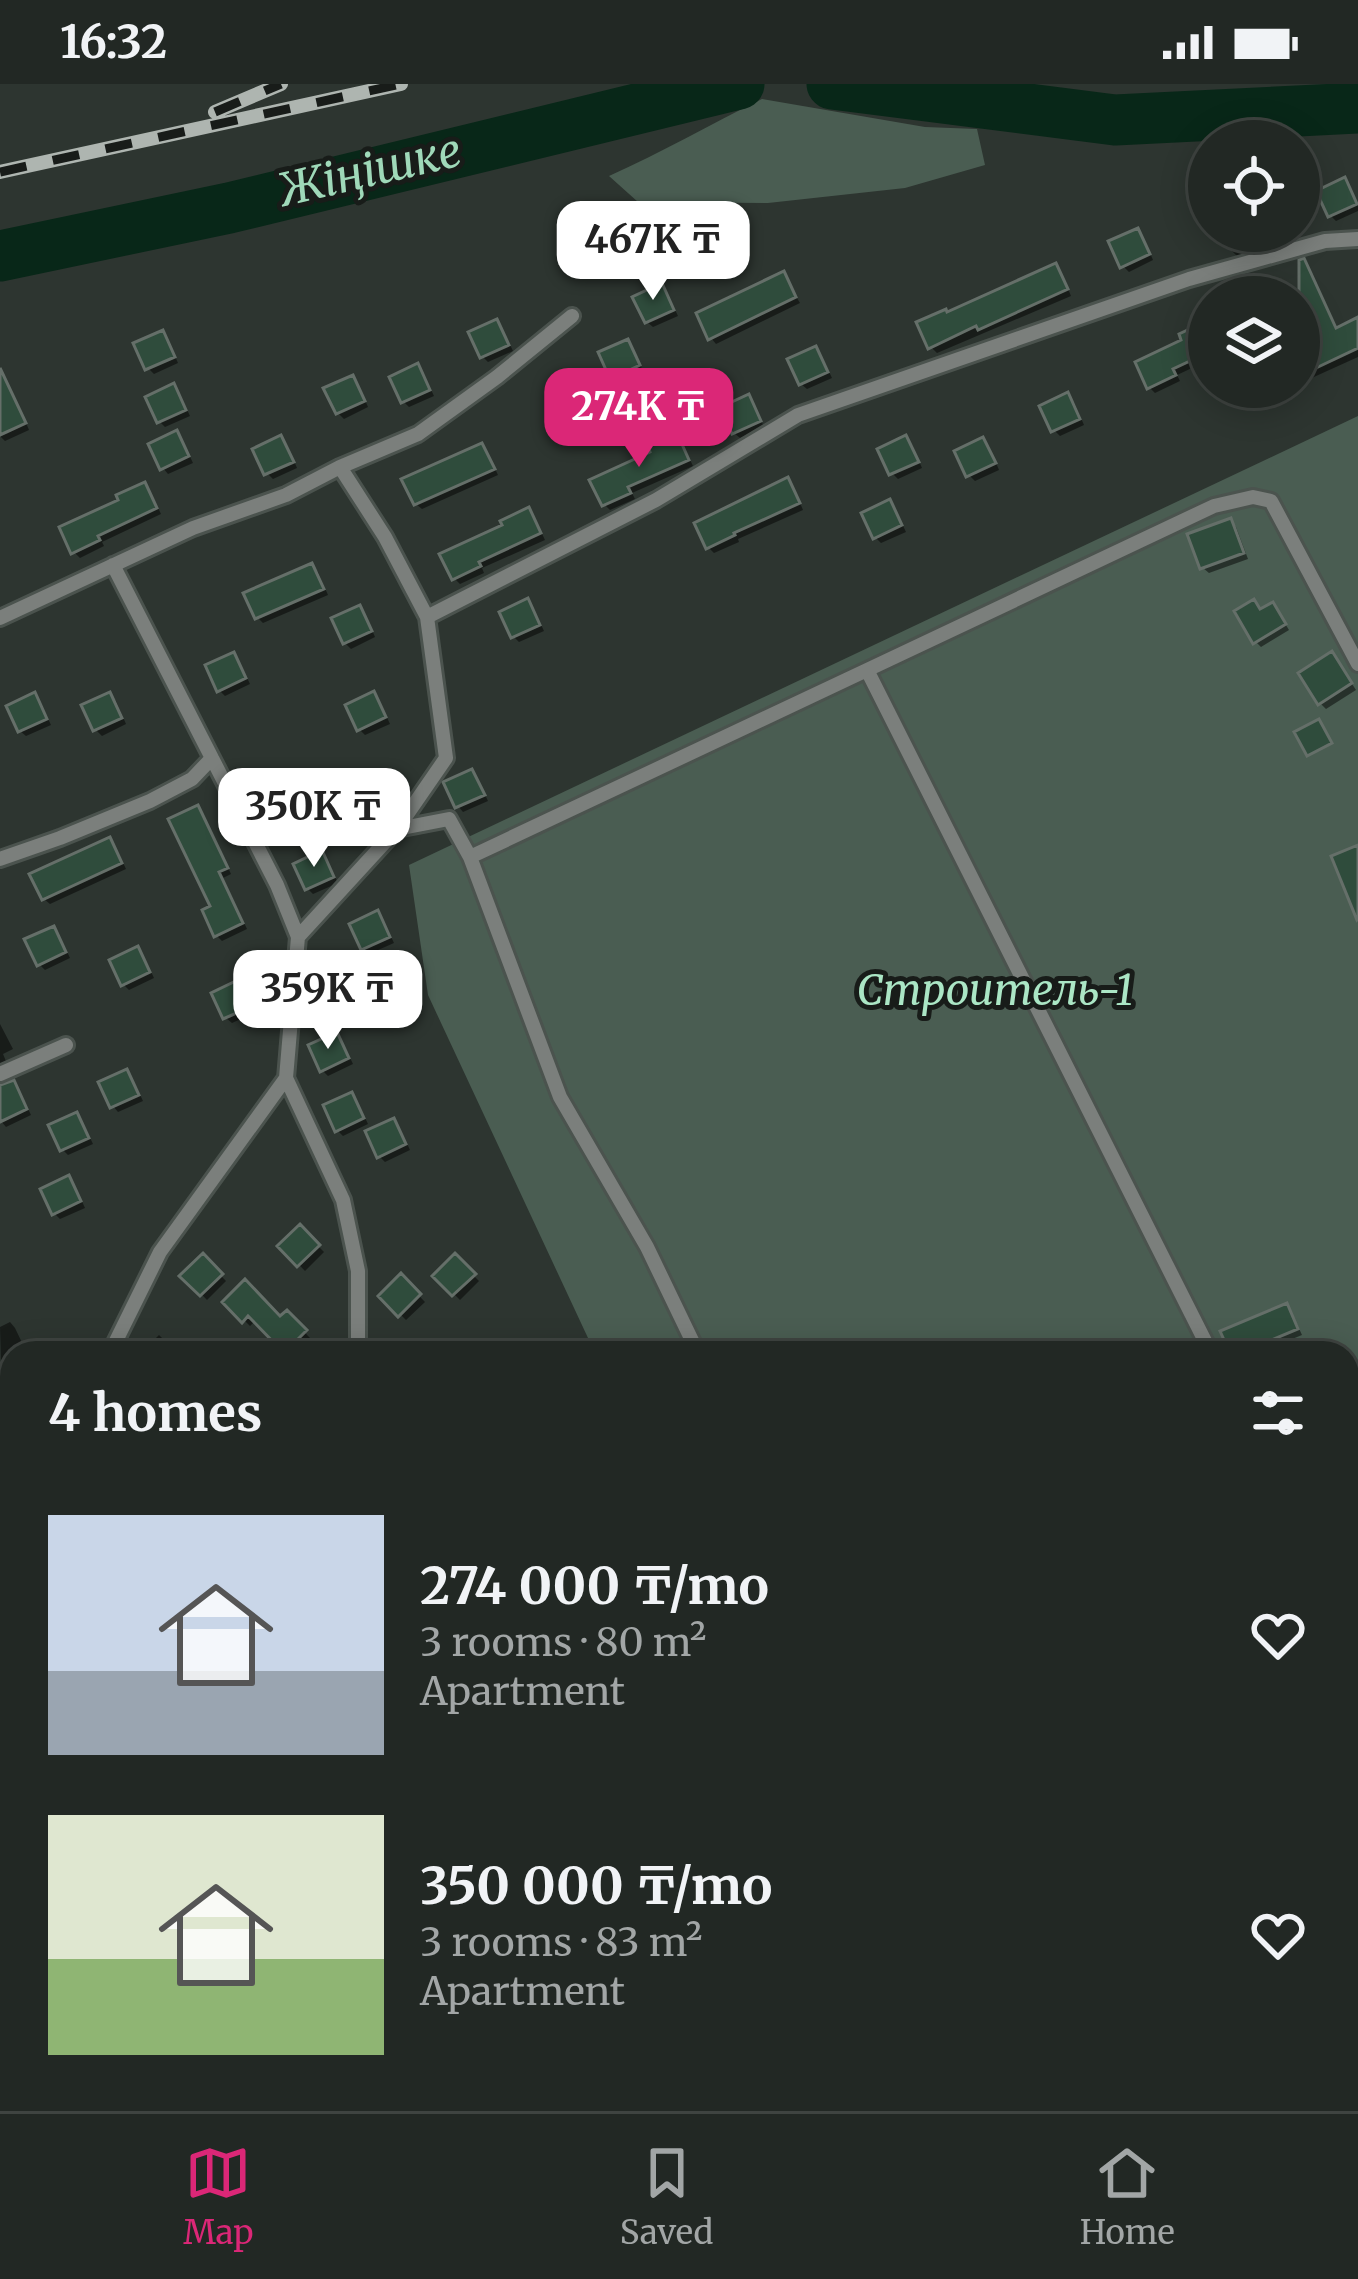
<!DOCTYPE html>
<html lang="en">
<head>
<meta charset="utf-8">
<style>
	:root { --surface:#222824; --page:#2e3431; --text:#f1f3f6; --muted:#a2a6a6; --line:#3f4441; --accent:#db2777 }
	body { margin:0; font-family:Merriweather,serif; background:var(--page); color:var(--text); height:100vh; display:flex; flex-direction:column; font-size:45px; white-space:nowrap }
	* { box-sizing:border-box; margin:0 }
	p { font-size:39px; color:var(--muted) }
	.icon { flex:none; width:66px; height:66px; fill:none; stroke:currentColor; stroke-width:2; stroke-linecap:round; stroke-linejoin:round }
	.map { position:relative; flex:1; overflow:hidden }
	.drawer { position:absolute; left:0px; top:1257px; width:1359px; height:771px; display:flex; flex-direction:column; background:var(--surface); border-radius:36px 36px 0 0; box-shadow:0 6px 30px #0003,0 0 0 3px var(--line) }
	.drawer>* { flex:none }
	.tools { position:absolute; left:1188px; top:36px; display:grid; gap:24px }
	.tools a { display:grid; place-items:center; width:132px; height:132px; border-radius:50%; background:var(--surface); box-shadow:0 6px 30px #0003,0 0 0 3px var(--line); font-size:60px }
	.price { position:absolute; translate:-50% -102px; padding:0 27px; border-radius:24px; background:#fff; color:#222; font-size:39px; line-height:78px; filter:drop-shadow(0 3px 6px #0008) }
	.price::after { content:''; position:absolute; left:50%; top:72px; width:36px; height:27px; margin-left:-18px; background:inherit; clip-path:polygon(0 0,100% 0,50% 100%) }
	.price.selected { background:var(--accent); color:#fff }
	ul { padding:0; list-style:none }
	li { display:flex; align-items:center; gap:36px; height:300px; padding:0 48px }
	li span { display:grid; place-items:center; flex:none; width:336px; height:240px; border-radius:0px; color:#555 }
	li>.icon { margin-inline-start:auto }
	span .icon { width:144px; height:144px; fill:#fffc; stroke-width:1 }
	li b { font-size:51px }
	h2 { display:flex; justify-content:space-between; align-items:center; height:144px; padding:0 48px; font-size:51px }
	.status { display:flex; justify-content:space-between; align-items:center; height:84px; padding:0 60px; background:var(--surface); direction:ltr }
	.status svg { height:33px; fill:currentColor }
	.dock { display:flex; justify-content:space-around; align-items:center; height:168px; border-top:3px solid var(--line); background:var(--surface); font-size:33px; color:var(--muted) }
	.dock a { display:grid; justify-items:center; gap:6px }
	.dock .selected { color:var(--accent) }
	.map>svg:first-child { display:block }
	.green { fill:#4a5d52 }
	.shadow { fill:#0007 }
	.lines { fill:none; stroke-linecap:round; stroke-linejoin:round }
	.river { stroke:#082718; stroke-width:51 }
	.building { fill:#2f4c3c; stroke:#656f69; stroke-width:3 }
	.lane-casing { stroke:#4b534e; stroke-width:20 }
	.highway-casing { stroke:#4b534e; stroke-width:42 }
	.lane { stroke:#7b7f7c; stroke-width:14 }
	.highway { stroke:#dee9e3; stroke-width:36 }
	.rail-casing { stroke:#aeb5b0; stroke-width:14 }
	.rail { stroke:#181c19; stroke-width:9; stroke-dasharray:27; stroke-linecap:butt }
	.labels { text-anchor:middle; stroke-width:10; stroke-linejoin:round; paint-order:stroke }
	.park-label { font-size:42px; font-style:italic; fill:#abe6c5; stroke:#181c19 }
	.water-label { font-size:45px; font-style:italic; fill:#9fd9b9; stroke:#181c19 }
</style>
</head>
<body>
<div class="status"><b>16:32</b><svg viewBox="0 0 49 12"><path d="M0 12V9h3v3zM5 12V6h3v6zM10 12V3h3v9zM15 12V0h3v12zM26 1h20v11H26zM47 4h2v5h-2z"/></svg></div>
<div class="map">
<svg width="1358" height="2027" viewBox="0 0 1358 2027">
	<rect width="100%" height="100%" fill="#2d3530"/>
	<!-- green -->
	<path class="green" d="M 762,15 L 925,43 L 977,45 L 985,81 L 905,104 L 768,119 L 638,118 L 609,92 C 661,69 711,40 762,15 Z
		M 1358,332 L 1358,2027 L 949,2027 L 944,2016 L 1347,2016 L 1347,1269 L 595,1269 L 428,911 L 409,781 Z"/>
	<!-- shadow -->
	<path class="shadow" d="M 1345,97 L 1358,119 L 1358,127 L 1336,137 L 1331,132 Z
		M 1137,147 L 1143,153 L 1153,176 L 1129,188 L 1123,182 Z
		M 1223,147 L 1256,147 L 1263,162 L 1238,173 L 1232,167 Z
		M 1055,183 L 1061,188 L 1071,212 L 937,269 L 931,263 L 948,231 Z
		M 783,191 L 800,219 L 716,260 L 711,254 Z
		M 1313,199 L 1319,205 L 1338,246 L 1358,237 L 1358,273 L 1305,297 L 1299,290 L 1299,213 L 1289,211 Z
		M 661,203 L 667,209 L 678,232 L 653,243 L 647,238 Z
		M 496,238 L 502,244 L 513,267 L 488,278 L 482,272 Z
		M 1209,242 L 1209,276 L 1177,291 L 1180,297 L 1155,309 L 1149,303 Z
		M 162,250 L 168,256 L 178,279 L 154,290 L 148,284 Z
		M 627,258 L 633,264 L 643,287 L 619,299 L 613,293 Z
		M 815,265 L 821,271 L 832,294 L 807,305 L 801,300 Z
		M 417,283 L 423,289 L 434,312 L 409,323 L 403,317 Z
		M 352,295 L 358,300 L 368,323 L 344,335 L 338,329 Z
		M 579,296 L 585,302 L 596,325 L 571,336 L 565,331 Z
		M 174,303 L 179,309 L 190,332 L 165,343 L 160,338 Z
		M 1068,312 L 1074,318 L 1084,341 L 1060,352 L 1054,346 Z
		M 748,314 L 754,320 L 764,343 L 740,354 L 734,349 Z
		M 13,317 L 19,322 L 29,346 L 5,357 L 0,352 L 0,323 Z
		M 177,350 L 182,356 L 193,379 L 168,390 L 163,384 Z
		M 677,353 L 682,359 L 693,382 L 632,409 L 635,415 L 610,426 L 604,420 L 654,369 Z
		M 281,355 L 287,361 L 297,384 L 273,395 L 267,389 Z
		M 906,355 L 912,361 L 922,384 L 898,395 L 892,389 Z
		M 983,357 L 989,362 L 999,386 L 975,397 L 969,391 Z
		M 482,362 L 487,368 L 498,391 L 422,425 L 416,420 Z
		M 787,397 L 793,402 L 803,426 L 738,455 L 739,458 L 714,469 L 708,463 Z
		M 144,401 L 150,407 L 161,430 L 102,458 L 104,462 L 80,474 L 74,468 L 122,418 Z
		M 889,419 L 895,425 L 906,448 L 881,459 L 875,453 Z
		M 529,427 L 534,433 L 545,456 L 482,484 L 484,489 L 460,500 L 454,494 L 506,442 Z
		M 1230,437 L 1236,443 L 1248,475 L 1209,489 L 1203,484 Z
		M 312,482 L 318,488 L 328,511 L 263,539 L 257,533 Z
		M 528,518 L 533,524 L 544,547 L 519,558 L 514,553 Z
		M 359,525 L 365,530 L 375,553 L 351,565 L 345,559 Z
		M 1261,528 L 1278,528 L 1289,546 L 1261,563 L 1256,558 Z
		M 233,572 L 239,577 L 250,600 L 225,612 L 219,606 Z
		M 1337,577 L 1356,606 L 1326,625 L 1320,619 Z
		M 110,611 L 116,617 L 126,640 L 102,652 L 96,646 Z
		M 374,611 L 379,616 L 390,640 L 365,651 L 359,645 Z
		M 34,612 L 40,618 L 51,641 L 26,652 L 20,647 Z
		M 472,688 L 477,694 L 488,717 L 463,728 L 458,722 Z
		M 330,723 L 336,729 L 346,752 L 322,763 L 316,757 Z
		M 197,725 L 203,731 L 231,790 L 223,794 L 247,845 L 222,857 L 216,851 Z
		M 109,756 L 115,762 L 126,785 L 50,820 L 44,815 Z
		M 321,770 L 327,776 L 338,799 L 313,810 L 307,804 Z
		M 377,830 L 383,836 L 394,859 L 369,870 L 363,864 Z
		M 53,845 L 59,851 L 70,874 L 45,886 L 39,880 Z
		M 137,866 L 143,871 L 154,894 L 129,906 L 123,900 Z
		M 365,888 L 371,894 L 382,917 L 357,928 L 351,922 Z
		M 240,899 L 246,905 L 256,928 L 232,939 L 226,934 Z
		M 0,940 L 13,965 L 3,970 L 8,982 L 0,986 Z
		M 336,951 L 342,957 L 353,980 L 328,992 L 322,986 Z
		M 127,988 L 132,994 L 143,1017 L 118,1028 L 113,1022 Z
		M 13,1000 L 19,1006 L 31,1031 L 6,1043 L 0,1036 L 0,1004 Z
		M 351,1011 L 357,1017 L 368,1040 L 343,1052 L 337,1046 Z
		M 76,1031 L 82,1037 L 93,1060 L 68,1071 L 62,1065 Z
		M 393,1037 L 399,1043 L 410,1066 L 385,1078 L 379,1072 Z
		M 69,1095 L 74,1100 L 85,1124 L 60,1135 L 54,1129 Z
		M 300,1144 L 324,1168 L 305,1187 L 281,1162 Z
		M 203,1173 L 226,1197 L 207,1216 L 184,1192 Z
		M 455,1173 L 479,1197 L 460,1216 L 436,1192 Z
		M 401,1193 L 425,1218 L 406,1236 L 382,1212 Z
		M 226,1218 L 280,1236 L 287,1230 L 310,1254 L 295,1269 L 289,1269 L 256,1236 L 250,1242 Z
		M 1287,1223 L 1292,1229 L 1302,1251 L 1258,1269 L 1233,1269 Z
		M 10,1238 L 15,1244 L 26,1267 L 12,1269 L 12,1273 L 1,1278 L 0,1243 Z
		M 159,1251 L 177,1269 L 141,1269 Z
		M 405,1259 L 414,1269 L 395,1269 Z
		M 5,1621 L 12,1629 L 12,1679 L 0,1666 L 0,1626 Z
		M 1355,2012 L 1358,2015 L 1358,2027 L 1328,2027 Z
		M 474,2016 L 501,2016 L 505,2027 L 472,2027 L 469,2018 Z
		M 656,2016 L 685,2016 L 663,2025 Z
		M 1256,2016 L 1311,2016 L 1316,2027 L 1261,2027 Z"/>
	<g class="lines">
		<!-- river -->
		<path class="river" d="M 832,0 L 1115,36 L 1358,24
			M 0,172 L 229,124 L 739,0"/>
	</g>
	<!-- building -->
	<path class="building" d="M 1345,93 L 1357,120 L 1328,133 L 1316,107 Z
		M 1138,144 L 1150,170 L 1120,184 L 1108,157 Z
		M 1304,174 L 1336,244 L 1358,233 L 1358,264 L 1299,292 L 1299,176 Z
		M 1056,179 L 1068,205 L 978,246 L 976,242 L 928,265 L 916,238 L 946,225 L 947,228 Z
		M 784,187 L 796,213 L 708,256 L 696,229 Z
		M 662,199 L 674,226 L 645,239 L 632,213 Z
		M 497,235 L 509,261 L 480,274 L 468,248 Z
		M 1209,236 L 1209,268 L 1173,285 L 1176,291 L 1147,305 L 1135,278 L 1181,256 L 1179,250 Z
		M 163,246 L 175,273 L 145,286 L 133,259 Z
		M 628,255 L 640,281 L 610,295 L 598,268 Z
		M 816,262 L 828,288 L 799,301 L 787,275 Z
		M 418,279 L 430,306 L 401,319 L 389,293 Z
		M 0,284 L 26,339 L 0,351 Z
		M 353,291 L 365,317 L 336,330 L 323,304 Z
		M 580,293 L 592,319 L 563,332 L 551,307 Z
		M 174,299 L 186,326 L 157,339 L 145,313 Z
		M 1068,308 L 1080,335 L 1051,348 L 1039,322 Z
		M 749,310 L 761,337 L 732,350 L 719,324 Z
		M 177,346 L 189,372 L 160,386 L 148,360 Z
		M 677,349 L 689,376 L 628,403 L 631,409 L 602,422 L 589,396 L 650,368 L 648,362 Z
		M 281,351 L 294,378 L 264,391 L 252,365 Z
		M 906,351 L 919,378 L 889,391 L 877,365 Z
		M 983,353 L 996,379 L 966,393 L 954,367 Z
		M 482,359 L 495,385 L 414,421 L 401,395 Z
		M 788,393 L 800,419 L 734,449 L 735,451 L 706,465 L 694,439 Z
		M 145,398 L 157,424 L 98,452 L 100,456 L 71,470 L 59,443 L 118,416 L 116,411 Z
		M 890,415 L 902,441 L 873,455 L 861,429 Z
		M 529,423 L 541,449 L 479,478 L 481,482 L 452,496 L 439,470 L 502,441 L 500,437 Z
		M 1231,434 L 1244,469 L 1200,485 L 1187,450 Z
		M 312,479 L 324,505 L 255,535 L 243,509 Z
		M 528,514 L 540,541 L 511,554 L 499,528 Z
		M 1254,515 L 1260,525 L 1273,518 L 1286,540 L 1253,560 L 1234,527 Z
		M 360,521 L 372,547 L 343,560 L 331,534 Z
		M 1332,567 L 1352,599 L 1318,621 L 1298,589 Z
		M 234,568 L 246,594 L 217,608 L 205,581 Z
		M 374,607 L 386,633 L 357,647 L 345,621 Z
		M 35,608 L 47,635 L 18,648 L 6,622 Z
		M 110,608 L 122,634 L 93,647 L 81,621 Z
		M 1319,635 L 1332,659 L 1307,672 L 1294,648 Z
		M 472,685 L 485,711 L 455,724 L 443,698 Z
		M 331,719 L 343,746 L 313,759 L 301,733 Z
		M 198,721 L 228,784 L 219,788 L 243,839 L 214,853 L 202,826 L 210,822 L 168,735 Z
		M 110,753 L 122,779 L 42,816 L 29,790 Z
		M 1358,761 L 1358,835 L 1357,836 L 1331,772 Z
		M 322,766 L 334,793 L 305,806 L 293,780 Z
		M 378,826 L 390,853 L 361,866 L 349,840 Z
		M 54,842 L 66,868 L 37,882 L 24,855 Z
		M 138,862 L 150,888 L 121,902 L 109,876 Z
		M 366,885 L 378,911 L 349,924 L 337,898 Z
		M 240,895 L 253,922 L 223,935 L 211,909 Z
		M 337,948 L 349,974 L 320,988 L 308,961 Z
		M 127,985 L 139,1011 L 110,1024 L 98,998 Z
		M 14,996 L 27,1025 L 0,1038 L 0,1001 Z
		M 352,1008 L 364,1034 L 335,1048 L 323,1021 Z
		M 77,1028 L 89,1054 L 60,1067 L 48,1041 Z
		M 394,1034 L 406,1060 L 377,1074 L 365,1047 Z
		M 69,1091 L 81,1117 L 52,1131 L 40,1105 Z
		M 300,1140 L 320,1161 L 297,1183 L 277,1162 Z
		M 203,1169 L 223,1190 L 200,1212 L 179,1192 Z
		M 455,1169 L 476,1190 L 452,1212 L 432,1192 Z
		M 401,1189 L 421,1210 L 398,1233 L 378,1212 Z
		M 245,1195 L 280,1232 L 287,1226 L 307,1246 L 284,1269 L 248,1232 L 242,1239 L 222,1218 Z
		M 1287,1219 L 1298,1245 L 1240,1269 L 1230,1269 L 1220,1247 Z"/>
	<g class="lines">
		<defs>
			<path id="lane" d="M 113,481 L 277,801 L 298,853
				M 427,533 L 385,453 L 340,383 L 418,350 L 497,293 L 572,232
				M 0,534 L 193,444 L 286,411 L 340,383
				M 397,745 L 446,674 L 427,533 L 656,416 L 798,331 L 1189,195 L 1325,157 L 1358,155
				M 470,773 L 560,1013 L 647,1163 L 698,1269
				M 0,775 L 60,754 L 150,717 L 192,695 L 212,674
				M 0,990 L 66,961
				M 110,1269 L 160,1168 L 286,994
				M 358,1269 L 358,1187 L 343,1116 L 286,994 L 298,853 L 397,745 L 449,735 L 470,773 L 867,586
				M 1211,1269 L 867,586 L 1214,422 L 1253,413 L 1271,417 L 1358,580
				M 0,1470 L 12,1444
				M 1347,1539 L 1358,1560
				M 599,2016 L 599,2027
				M 1070,2016 L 1076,2027"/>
			<path id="highway" d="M 0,1772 L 12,1784
				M 224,2016 L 234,2027"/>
		</defs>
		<!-- lane casing -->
		<use href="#lane" class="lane-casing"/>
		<!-- highway casing -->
		<use href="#highway" class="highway-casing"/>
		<!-- lane -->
		<use href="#lane" class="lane"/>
		<!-- highway -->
		<use href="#highway" class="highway"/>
		<defs>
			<path id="rail" d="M 215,28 L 281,0
				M 0,88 L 401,0"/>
		</defs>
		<!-- rail casing -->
		<use href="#rail" class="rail-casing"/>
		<!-- rail -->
		<use href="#rail" class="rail"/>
	</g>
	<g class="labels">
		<!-- park labels -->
		<g class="park-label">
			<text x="995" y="921">Строитель-1</text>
		</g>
		<!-- water labels -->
		<g class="water-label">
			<text transform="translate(370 86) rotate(-13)" y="16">Жіңішке</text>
		</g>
	</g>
</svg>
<div class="tools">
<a><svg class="icon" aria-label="locate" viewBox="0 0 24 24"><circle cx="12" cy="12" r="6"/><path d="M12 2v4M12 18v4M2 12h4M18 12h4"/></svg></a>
<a><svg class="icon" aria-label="layers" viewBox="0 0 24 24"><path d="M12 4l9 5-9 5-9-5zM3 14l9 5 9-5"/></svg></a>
</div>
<b class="price" style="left:653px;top:219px">467K ₸</b>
<b class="price selected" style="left:639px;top:386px">274K ₸</b>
<b class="price" style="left:314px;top:786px">350K ₸</b>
<b class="price" style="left:328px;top:968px">359K ₸</b>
<section class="drawer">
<h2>4 homes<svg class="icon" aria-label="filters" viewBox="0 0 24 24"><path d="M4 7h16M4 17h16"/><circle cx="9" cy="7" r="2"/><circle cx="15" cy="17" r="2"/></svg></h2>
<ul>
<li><span style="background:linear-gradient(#c9d6e8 65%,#9aa5b1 0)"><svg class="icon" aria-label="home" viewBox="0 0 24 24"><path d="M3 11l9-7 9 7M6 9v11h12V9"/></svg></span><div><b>274 000 ₸/mo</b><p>3 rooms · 80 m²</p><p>Apartment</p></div><svg class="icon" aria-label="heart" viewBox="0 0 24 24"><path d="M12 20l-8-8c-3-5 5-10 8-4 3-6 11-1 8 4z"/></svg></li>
<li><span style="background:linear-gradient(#dfe7d0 60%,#8fb573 0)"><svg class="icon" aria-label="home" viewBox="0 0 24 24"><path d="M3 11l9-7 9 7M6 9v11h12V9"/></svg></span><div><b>350 000 ₸/mo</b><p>3 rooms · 83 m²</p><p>Apartment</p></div><svg class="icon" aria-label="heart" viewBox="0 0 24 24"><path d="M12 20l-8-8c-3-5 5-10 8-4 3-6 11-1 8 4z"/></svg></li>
</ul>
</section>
</div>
<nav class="dock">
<a class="selected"><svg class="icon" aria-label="map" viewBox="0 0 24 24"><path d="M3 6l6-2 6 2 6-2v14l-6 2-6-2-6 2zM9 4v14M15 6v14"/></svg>Map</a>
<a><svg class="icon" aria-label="saved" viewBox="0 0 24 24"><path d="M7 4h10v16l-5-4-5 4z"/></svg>Saved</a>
<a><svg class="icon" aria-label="home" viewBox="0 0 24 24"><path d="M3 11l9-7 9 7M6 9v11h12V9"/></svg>Home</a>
</nav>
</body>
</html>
